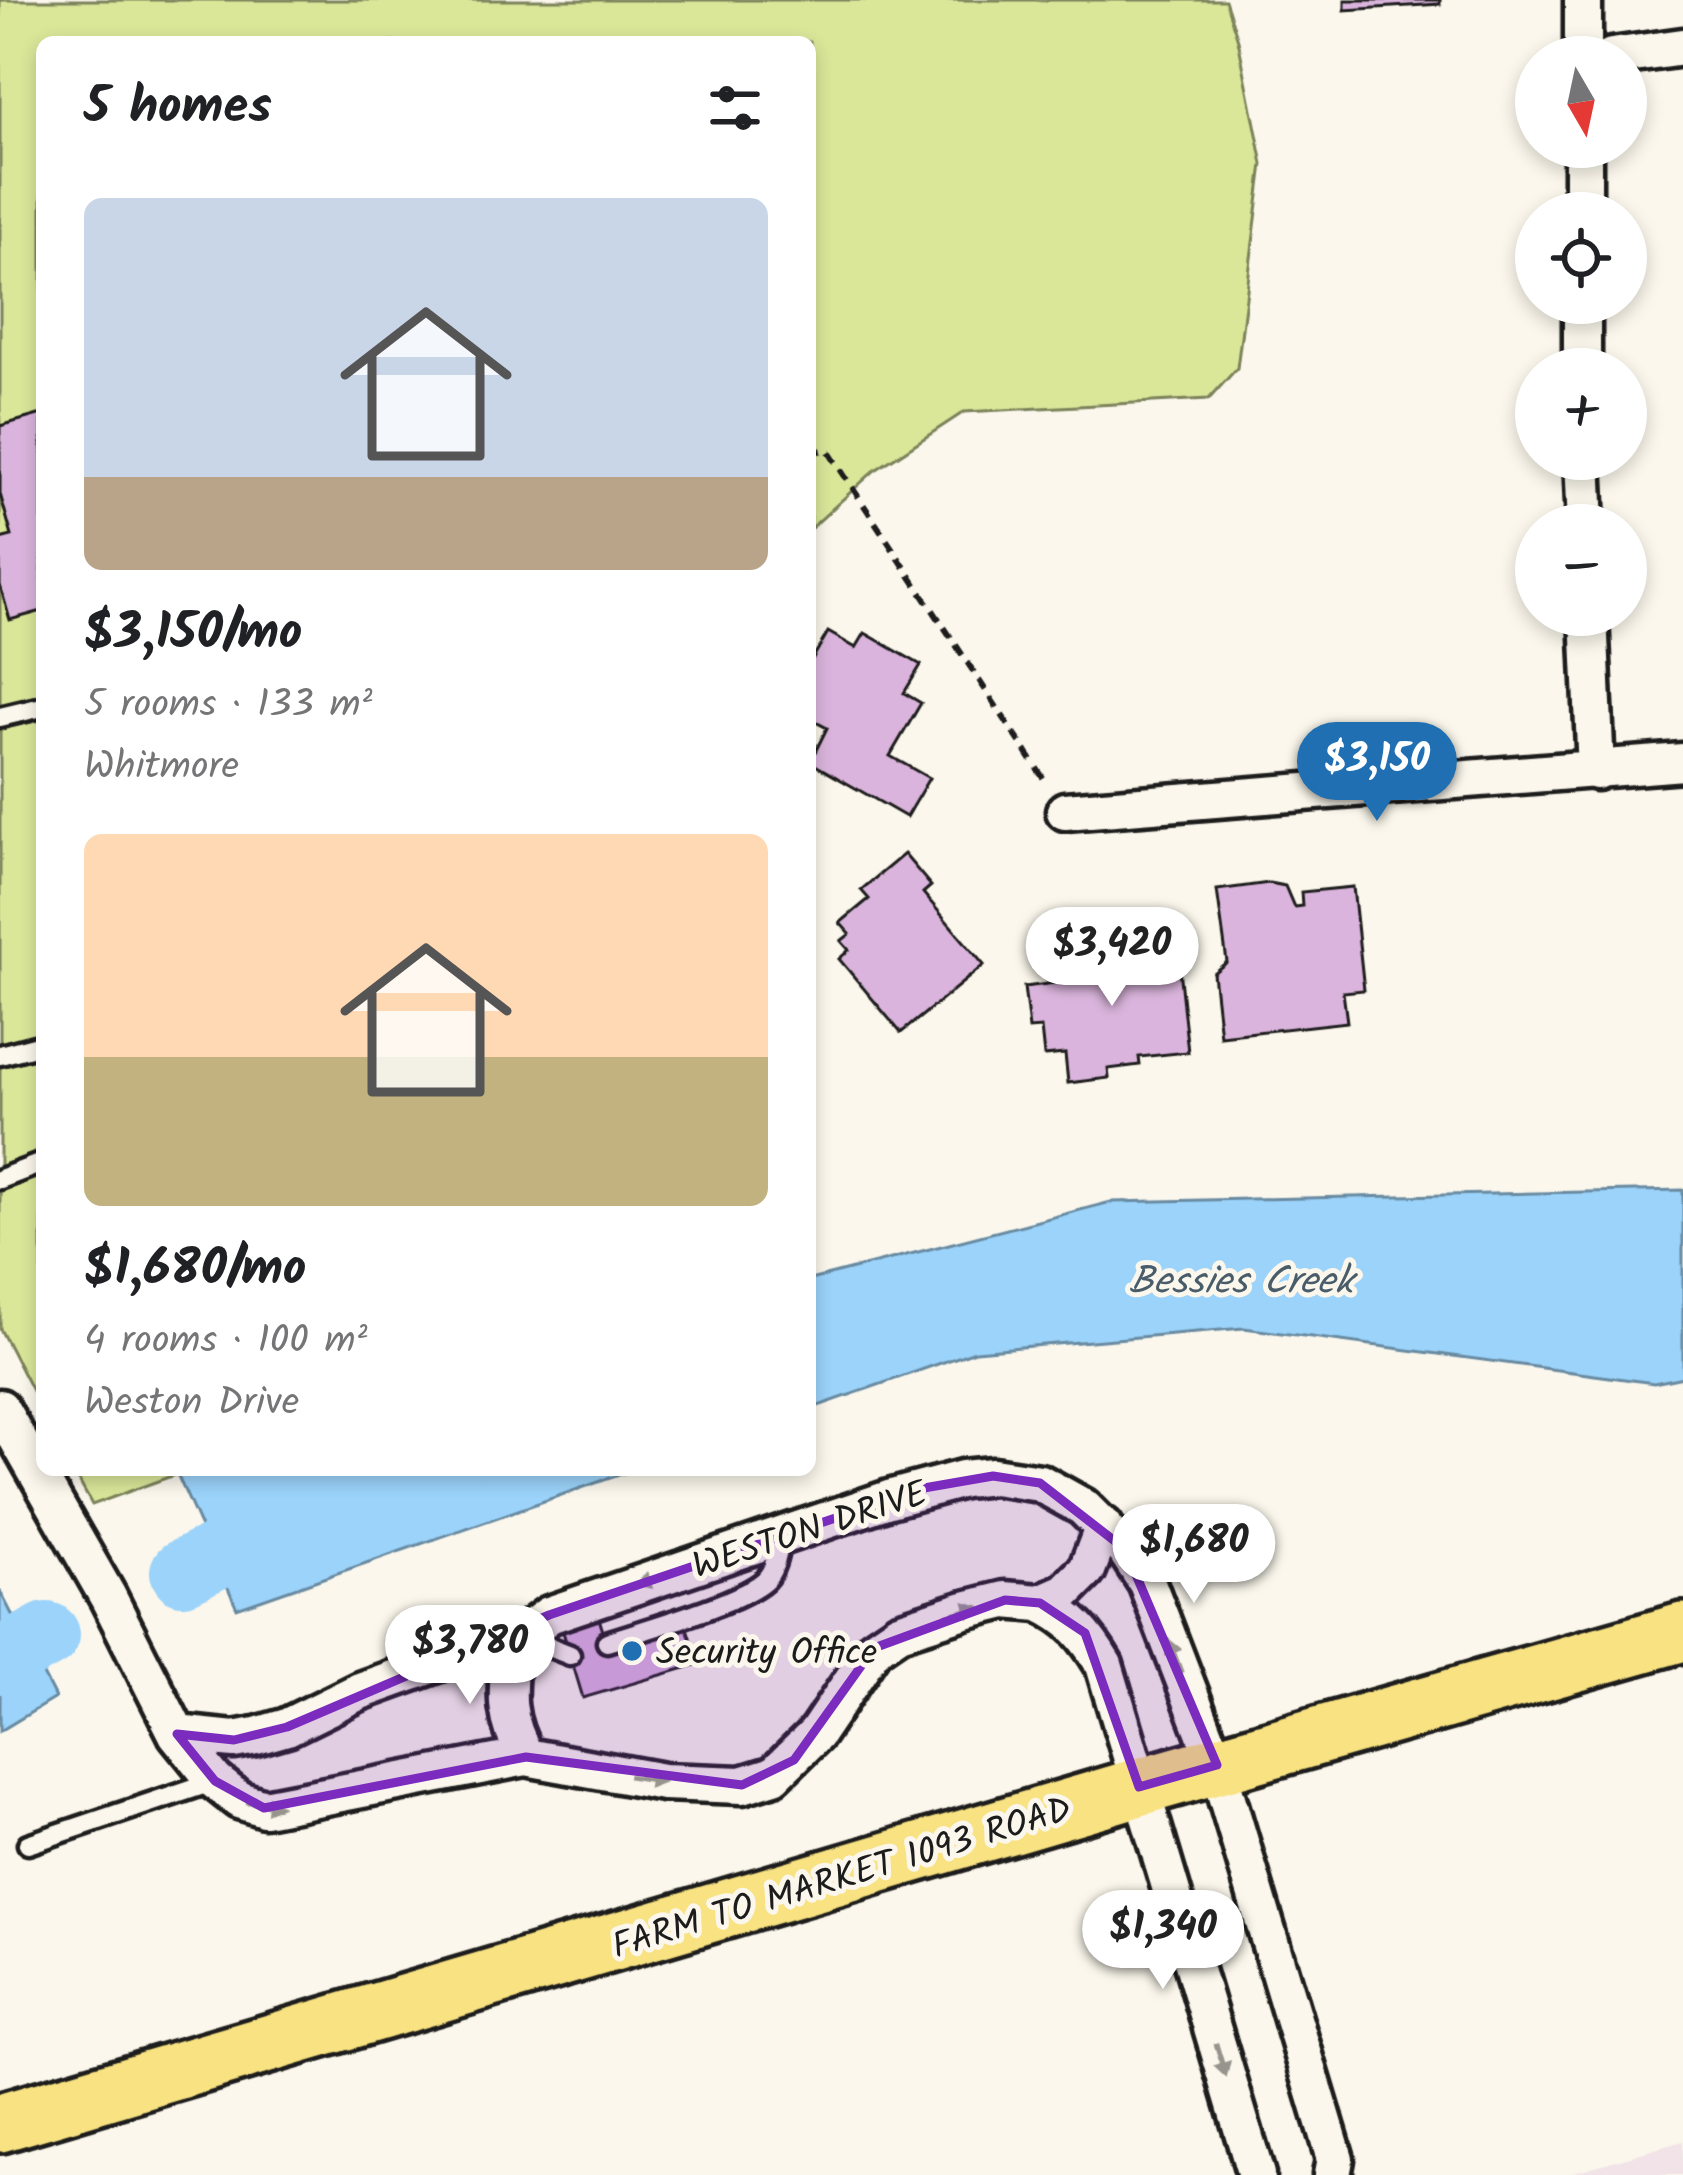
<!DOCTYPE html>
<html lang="en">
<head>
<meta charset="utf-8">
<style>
	:root { --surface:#fff; --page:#f2f2f2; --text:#202124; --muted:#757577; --accent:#1f6fb2 }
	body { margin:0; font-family:Kalam,sans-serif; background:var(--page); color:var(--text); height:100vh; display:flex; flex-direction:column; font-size:45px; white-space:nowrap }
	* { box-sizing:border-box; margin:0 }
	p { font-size:39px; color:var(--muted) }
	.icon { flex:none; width:66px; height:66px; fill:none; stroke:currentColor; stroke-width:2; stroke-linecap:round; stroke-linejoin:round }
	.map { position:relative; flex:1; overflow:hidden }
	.sheet { position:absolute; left:36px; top:36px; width:780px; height:1440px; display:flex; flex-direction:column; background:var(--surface); border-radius:18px; box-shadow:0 6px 18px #0003 }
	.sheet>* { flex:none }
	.needle { width:78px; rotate:171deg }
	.fabs { position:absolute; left:1515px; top:36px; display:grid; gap:24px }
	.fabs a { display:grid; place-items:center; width:132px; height:132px; border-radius:50%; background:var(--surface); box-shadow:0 6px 18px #0003; font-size:60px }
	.price { position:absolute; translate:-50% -102px; padding:0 27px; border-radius:42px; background:#fff; color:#222; font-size:39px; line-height:78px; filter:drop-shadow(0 3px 6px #0008) }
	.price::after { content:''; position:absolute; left:50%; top:72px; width:36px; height:27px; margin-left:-18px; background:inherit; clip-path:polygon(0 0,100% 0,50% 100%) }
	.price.selected { background:var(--accent); color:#fff }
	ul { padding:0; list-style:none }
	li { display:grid; align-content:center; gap:24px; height:636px; padding:0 48px }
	li span { display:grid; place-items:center; height:372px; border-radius:18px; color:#555 }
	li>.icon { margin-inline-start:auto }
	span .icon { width:216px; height:216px; fill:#fffc; stroke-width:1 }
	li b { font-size:51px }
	h2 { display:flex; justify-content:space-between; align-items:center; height:144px; padding:0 48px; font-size:51px }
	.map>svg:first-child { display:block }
	.built { fill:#f1e3e7 }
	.green { fill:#dae799; stroke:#7b825a; stroke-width:3 }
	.water { fill:#9bd3fa; stroke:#688aa1; stroke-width:3 }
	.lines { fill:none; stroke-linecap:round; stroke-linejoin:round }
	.river { stroke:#9bd3fa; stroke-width:66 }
	.building { fill:#dab4dc; stroke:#1c1c1c; stroke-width:3 }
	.service-casing { stroke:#1c1c1c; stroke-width:27 }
	.minor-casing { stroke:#1c1c1c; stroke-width:45 }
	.primary-casing { stroke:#1c1c1c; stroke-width:66 }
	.path { stroke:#1c1c1c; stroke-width:6; stroke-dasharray:12 9; stroke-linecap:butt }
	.service { stroke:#fbf7ec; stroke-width:18 }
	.minor { stroke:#fbf7ec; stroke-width:36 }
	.primary { stroke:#f8e281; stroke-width:57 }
	.oneway { fill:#97948e }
	.marked { fill:#7b2cbf; fill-opacity:0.2; stroke:#7b2cbf; stroke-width:9; stroke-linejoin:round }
	.poi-dot { fill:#1f6fb2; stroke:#fbf7ec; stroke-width:4.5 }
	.labels { text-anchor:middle; stroke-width:10; stroke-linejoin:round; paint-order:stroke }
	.street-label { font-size:36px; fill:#1c1c1c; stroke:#fbf7ec }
	.poi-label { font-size:36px; fill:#1c1c1c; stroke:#fbf7ec; text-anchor:start }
	.water-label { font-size:39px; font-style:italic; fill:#485c6a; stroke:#fbf7ec }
</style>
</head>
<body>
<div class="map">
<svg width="1683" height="2175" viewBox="0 0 1683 2175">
	<rect width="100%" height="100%" fill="#fbf7ec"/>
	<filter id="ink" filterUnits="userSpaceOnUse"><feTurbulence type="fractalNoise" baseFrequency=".00833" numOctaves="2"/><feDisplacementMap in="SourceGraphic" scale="24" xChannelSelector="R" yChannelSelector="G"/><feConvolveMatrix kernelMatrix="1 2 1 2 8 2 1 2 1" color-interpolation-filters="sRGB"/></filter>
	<g filter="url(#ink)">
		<!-- built -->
		<path class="built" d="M 1683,2141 L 1683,2175 L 1564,2175 Z"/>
		<!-- green -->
		<path class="green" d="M 0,0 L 1225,0 L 1238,40 L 1263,164 L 1237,368 L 1209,399 L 964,412 L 874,471 L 810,529 L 810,42 L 42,42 L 42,1410 L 0,1329 Z
			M 73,1470 L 188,1470 L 92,1505 Z"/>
		<!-- water -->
		<path class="water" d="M 1683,1190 L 1683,1377 L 1654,1383 L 1244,1328 L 975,1351 L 810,1409 L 810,1280 L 1111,1202 Z
			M 188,1470 L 633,1470 L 237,1608 L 177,1474 Z
			M 0,1591 L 55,1698 L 0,1731 Z"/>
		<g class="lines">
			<!-- river -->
			<path class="river" d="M 183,1572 L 299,1516 L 446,1470
				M 0,1661 L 47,1635"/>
		</g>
		<!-- building -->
		<path class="building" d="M 1345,0 L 1440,0 L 1440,4 L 1345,10 Z
			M 42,414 L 42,611 L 10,620 L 0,585 L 0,539 L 12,536 L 0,494 L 0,426 Z
			M 828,632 L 856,648 L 865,633 L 921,665 L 904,693 L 921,703 L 890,756 L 929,778 L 906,817 L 810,762 L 827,728 L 810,719 L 810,663 Z
			M 904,854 L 931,886 L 923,893 L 984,965 L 901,1033 L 839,959 L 849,950 L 841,941 L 850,934 L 840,923 L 869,899 L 861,890 Z
			M 1269,883 L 1285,886 L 1294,907 L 1302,906 L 1301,892 L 1353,887 L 1364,990 L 1343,992 L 1347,1022 L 1220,1036 L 1213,973 L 1227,962 L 1217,890 Z
			M 1117,938 L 1118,947 L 1176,941 L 1188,1052 L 1139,1057 L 1140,1065 L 1108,1069 L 1109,1078 L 1068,1083 L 1065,1054 L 1044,1056 L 1041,1028 L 1029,1029 L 1024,987 L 1071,981 L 1068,958 L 1091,956 L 1090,941 Z
			M 596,1609 L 608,1647 L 686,1625 L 699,1664 L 583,1698 L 560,1622 Z"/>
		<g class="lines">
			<defs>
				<path id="service" d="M 0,717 L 42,707
					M 0,1055 L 42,1044
					M 0,1179 L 42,1163
					M 529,1630 L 547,1646 L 570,1655
					M 607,1642 C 643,1630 740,1603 765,1580 C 776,1569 778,1550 781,1536
					M 28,1844 L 215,1781"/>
				<path id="minor" d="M 1583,0 L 1583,57
					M 1612,57 L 1683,47
					M 1583,213 L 1583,147
					M 1582,369 L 1582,303
					M 1583,459 L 1586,525
					M 1589,615 L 1596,771
					M 1065,811 L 1683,762
					M 0,1408 L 108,1597 L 177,1734 L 215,1781 L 239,1800 L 264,1808 L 526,1757 L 663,1782 L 742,1785 L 774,1775 L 816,1734 L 874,1648 L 899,1631 L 965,1610 L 1005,1600 L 1040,1603 L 1065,1592 L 1087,1570 L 1104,1526
					M 1040,1603 C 1072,1618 1086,1635 1104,1665 L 1256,2175
					M 512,1636 C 508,1686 500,1712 526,1757
					M 177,1734 L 234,1740 L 256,1736 L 287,1727 L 360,1691 L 529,1630 L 549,1615 L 889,1499 L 963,1479 L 993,1476 L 1040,1483 L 1083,1507 L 1125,1549 L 1147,1583 L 1217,1765 L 1335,2159 L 1332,2175"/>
				<path id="primary" d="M 0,2123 L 1139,1787 L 1683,1632"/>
			</defs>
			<!-- service casing -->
			<use href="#service" class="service-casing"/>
			<!-- minor casing -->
			<use href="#minor" class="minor-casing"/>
			<!-- primary casing -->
			<use href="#primary" class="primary-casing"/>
			<!-- path -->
			<path class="path" d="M 810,453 L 827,449 L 1046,782"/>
			<!-- service -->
			<use href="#service" class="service"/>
			<!-- minor -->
			<use href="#minor" class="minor"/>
			<!-- primary -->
			<use href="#primary" class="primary"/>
		</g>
		<!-- one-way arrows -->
		<defs><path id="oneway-solid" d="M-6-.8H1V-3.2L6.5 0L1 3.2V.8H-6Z" transform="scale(3)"/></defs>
		<g class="oneway">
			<use href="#oneway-solid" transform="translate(653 1579) rotate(161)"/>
			<use href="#oneway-solid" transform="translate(963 1611) rotate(-15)"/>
			<use href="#oneway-solid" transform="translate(1175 1656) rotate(-111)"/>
			<use href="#oneway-solid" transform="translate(646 1779) rotate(9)"/>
			<use href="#oneway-solid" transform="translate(264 1804) rotate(7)"/>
			<use href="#oneway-solid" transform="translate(1221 2060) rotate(73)"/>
		</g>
	</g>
	<!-- marked area -->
	<path class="marked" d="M 993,1476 L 1040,1483 L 1125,1549 L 1217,1765 L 1139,1787 L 1085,1633 L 1040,1603 L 1005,1600 L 874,1648 L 794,1760 L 742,1785 L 526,1757 L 264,1808 L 215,1781 L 177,1734 L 234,1740 L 287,1727 L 549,1615 L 924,1488 Z"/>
	<!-- markers -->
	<circle class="poi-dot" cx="632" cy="1651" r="12"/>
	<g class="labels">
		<!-- street labels -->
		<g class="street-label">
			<text transform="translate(809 1528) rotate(-18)" y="13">WESTON DRIVE</text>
			<text transform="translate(841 1876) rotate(-17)" y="13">FARM TO MARKET 1093 ROAD</text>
		</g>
		<!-- poi labels -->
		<g class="poi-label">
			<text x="656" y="1664">Security Office</text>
		</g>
		<!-- water labels -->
		<g class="water-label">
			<text x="1241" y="1293">Bessies Creek</text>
		</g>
	</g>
</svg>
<div class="fabs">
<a><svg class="needle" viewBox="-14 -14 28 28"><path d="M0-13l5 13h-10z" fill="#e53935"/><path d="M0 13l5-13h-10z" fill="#757577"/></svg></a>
<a><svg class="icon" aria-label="locate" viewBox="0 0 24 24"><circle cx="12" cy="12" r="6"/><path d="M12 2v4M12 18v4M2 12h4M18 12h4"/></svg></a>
<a>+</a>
<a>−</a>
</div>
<b class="price selected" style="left:1377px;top:824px">$3,150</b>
<b class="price" style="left:1112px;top:1009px">$3,420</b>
<b class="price" style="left:1194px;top:1606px">$1,680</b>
<b class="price" style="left:470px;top:1707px">$3,780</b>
<b class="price" style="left:1163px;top:1992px">$1,340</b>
<section class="sheet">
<h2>5 homes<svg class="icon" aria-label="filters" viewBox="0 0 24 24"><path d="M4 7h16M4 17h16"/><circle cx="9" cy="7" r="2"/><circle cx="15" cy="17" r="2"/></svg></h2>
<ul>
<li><span style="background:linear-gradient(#c9d6e8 75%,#b9a48a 0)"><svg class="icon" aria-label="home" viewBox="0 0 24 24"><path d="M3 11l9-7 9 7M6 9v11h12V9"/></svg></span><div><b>$3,150/mo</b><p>5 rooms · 133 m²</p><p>Whitmore</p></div></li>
<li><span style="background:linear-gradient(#ffd9b3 60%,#c2b280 0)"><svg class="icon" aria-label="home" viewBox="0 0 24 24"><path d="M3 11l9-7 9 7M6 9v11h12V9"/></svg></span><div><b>$1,680/mo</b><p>4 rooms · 100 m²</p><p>Weston Drive</p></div></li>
</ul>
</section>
</div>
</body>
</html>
